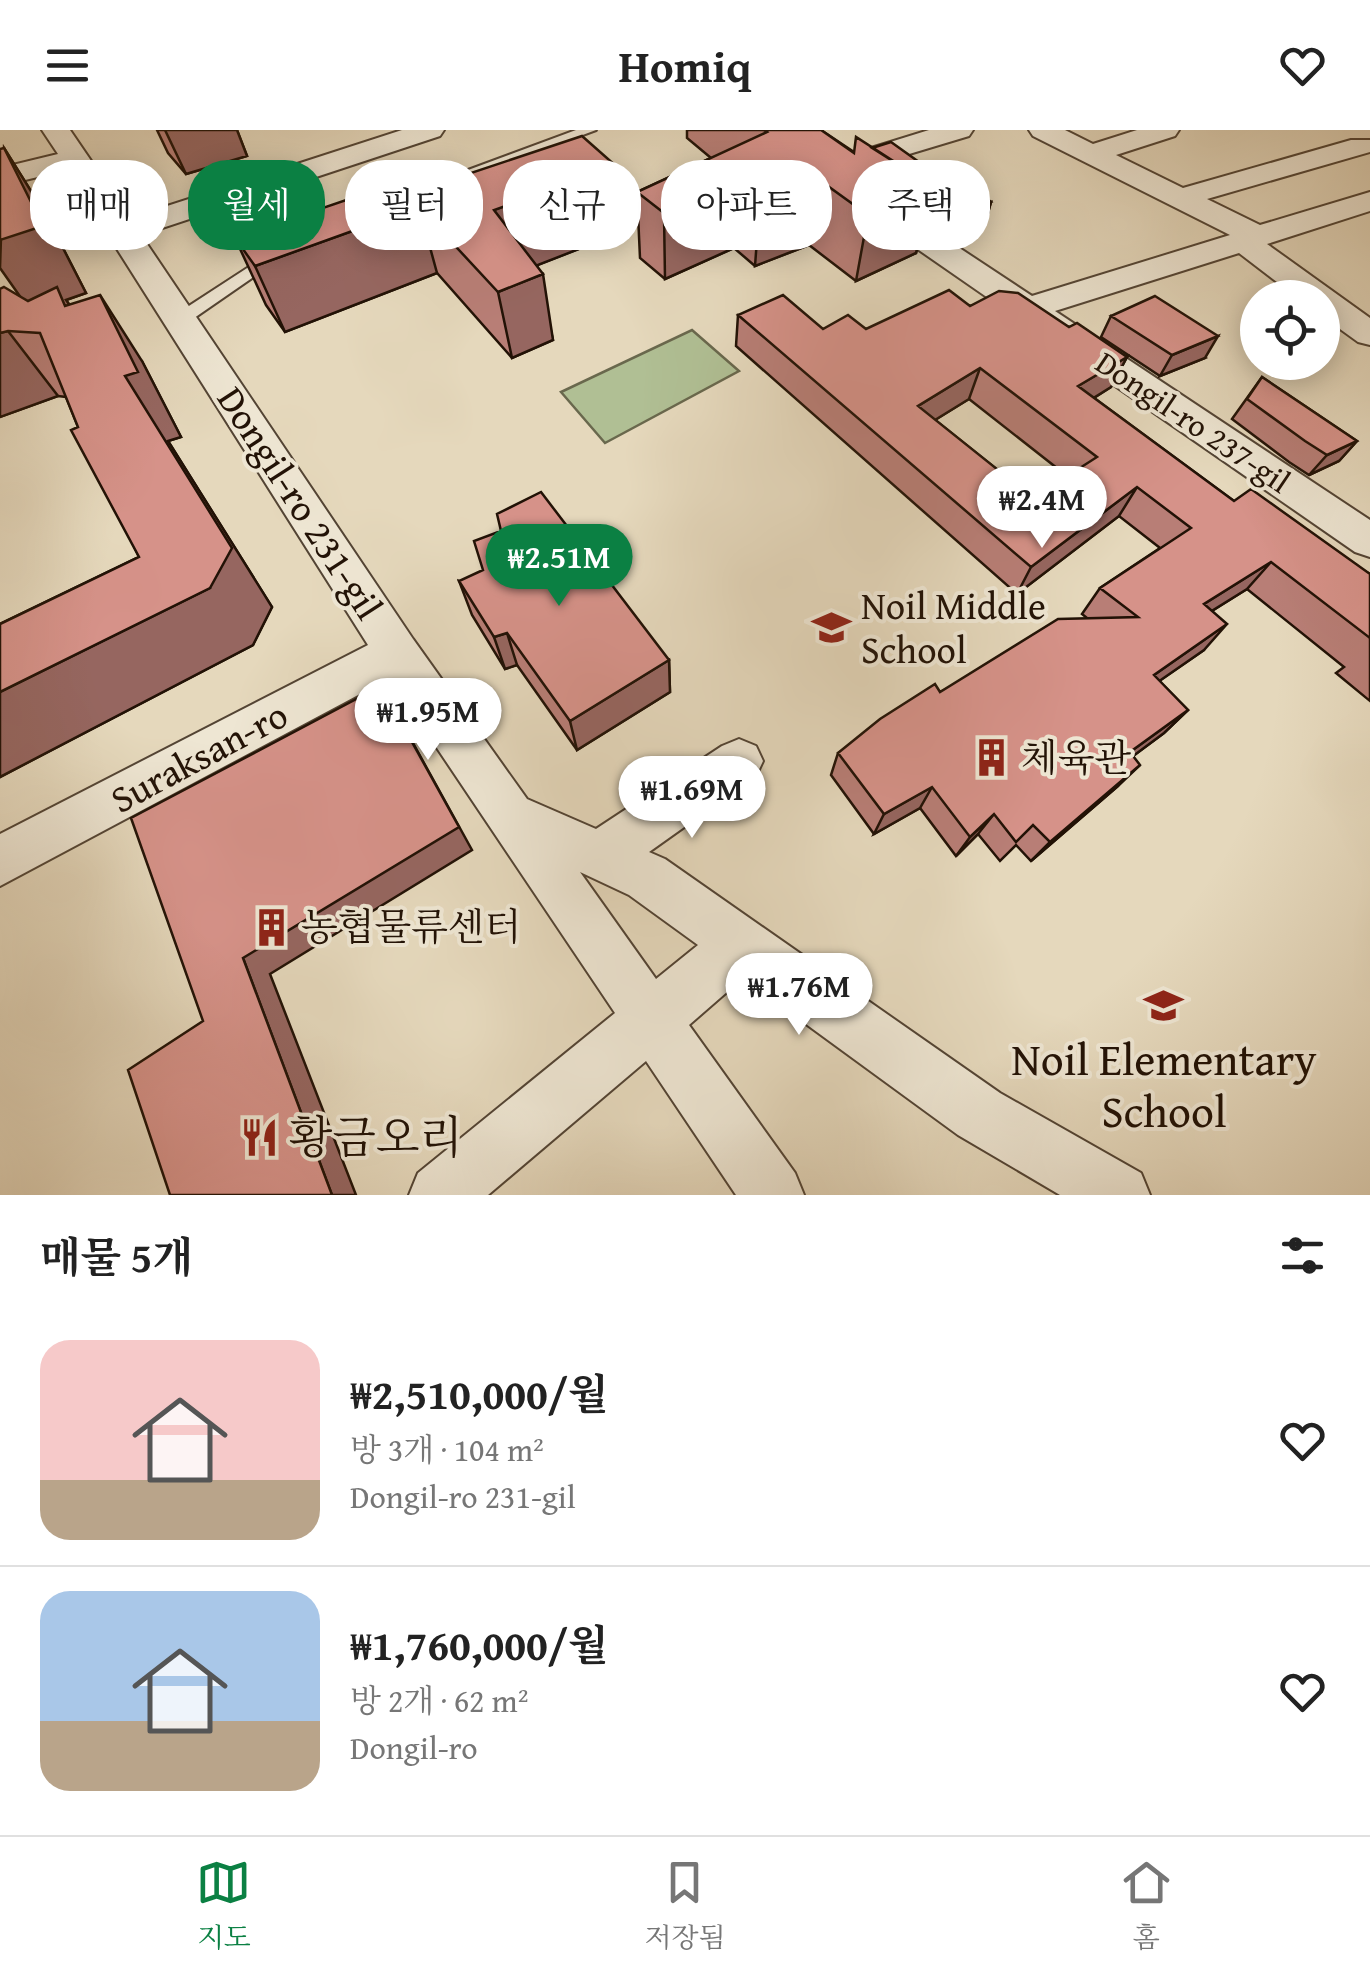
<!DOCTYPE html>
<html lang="ko">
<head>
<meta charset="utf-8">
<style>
	:root { --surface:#fff; --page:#f6f6f6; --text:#222; --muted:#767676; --line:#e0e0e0; --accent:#0b8043 }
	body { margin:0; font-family:"Gentium Book Plus","Noto Serif KR",serif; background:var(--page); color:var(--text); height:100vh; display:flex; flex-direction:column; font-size:38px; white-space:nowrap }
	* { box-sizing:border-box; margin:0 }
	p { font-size:32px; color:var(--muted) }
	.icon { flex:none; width:55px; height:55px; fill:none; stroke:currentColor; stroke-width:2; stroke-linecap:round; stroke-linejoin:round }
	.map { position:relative; height:1065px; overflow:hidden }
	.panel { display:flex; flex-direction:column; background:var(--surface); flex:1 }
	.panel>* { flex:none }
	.banner { position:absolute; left:30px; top:30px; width:1310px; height:90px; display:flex; gap:20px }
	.tools { position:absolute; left:1240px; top:150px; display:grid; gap:20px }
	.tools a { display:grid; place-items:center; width:100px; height:100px; border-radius:50%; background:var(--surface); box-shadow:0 5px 25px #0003; font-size:50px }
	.price { position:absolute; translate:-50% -85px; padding:0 22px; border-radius:35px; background:#fff; color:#222; font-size:32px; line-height:65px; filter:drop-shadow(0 2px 5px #0008) }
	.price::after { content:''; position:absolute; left:50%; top:60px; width:30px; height:22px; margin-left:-15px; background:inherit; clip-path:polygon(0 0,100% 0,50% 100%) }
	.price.selected { background:var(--accent); color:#fff }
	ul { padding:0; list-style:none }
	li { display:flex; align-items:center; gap:30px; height:250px; padding:0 40px }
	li+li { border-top:2px solid var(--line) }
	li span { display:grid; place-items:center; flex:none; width:280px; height:200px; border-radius:30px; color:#555 }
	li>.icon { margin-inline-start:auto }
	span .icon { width:120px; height:120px; fill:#fffc; stroke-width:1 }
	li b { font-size:42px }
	h2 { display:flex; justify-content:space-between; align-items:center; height:120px; padding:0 40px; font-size:42px }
	.tag { padding:0 35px; border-radius:40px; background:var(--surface); box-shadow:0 5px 25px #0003; font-size:35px; line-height:90px }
	.tag.selected { background:var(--accent); color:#fff }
	header { display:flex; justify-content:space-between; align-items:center; height:130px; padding:0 40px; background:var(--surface); font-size:45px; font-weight:600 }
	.tabs { display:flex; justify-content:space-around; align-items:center; height:140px; border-top:2px solid var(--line); background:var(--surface); font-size:28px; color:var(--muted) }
	.tabs a { display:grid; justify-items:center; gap:5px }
	.tabs .selected { color:var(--accent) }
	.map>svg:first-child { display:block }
	.green { fill:#b0bf94; stroke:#69684d; stroke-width:2.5 }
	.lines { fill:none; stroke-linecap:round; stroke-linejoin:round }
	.lane-casing { stroke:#534434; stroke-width:4 }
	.street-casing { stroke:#534434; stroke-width:4 }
	.lane { fill:#eee6d3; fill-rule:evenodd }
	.street { fill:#eee6d3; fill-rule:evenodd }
	.wall { fill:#b87e76; stroke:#221206; stroke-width:2.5; fill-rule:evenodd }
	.shaded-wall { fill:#966660; stroke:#221206; stroke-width:2.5 }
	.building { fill:#d69289; stroke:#221206; stroke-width:2.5; fill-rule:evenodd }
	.labels { text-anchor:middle; stroke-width:8; stroke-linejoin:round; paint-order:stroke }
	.far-street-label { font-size:32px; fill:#221206; stroke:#eee6d3 }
	.street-label { font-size:38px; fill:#221206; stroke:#eee6d3 }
	.poi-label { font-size:38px; fill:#221206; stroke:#eee6d3; text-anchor:start }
	.near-poi-label { font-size:45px; fill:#221206; stroke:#eee6d3 }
</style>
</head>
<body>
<header><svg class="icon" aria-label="menu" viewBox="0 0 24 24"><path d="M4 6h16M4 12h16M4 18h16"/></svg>Homiq<svg class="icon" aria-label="heart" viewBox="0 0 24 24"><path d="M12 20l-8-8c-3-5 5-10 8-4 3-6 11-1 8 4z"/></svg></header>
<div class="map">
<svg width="1370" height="1065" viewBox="0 0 1370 1065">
	<rect width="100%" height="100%" fill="#e5d8bc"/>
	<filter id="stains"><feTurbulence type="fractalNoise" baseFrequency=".002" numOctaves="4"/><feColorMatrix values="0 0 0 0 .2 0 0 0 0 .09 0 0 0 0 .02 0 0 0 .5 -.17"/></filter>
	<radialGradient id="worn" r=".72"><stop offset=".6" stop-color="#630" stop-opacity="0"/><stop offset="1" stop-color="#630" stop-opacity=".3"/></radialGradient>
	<!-- green -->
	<path class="green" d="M 692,200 L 739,241 L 605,313 L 561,262 Z"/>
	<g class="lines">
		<defs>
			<path id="lane" d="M 576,0 L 596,0 L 418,66 L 406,63 Z
				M 275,120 L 283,125 L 281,128 L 184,195 L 172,195 L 172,187 Z"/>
			<path id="street" d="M 42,0 L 70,0 L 130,88 L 402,0 L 444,0 L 440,6 L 141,105 L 413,509 L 527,669 L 596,699 L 722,616 L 739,609 L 756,616 L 763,631 L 756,646 L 649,722 L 665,729 L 1000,963 L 1141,1043 L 1150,1065 L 1060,1065 L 958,1005 L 743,848 L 689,895 L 795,1043 L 804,1065 L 736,1065 L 646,931 L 488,1065 L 409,1065 L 418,1043 L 615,883 L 390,548 L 0,756 L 0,704 L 368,515 L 67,40 L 0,56 L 0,38 L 58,24 ZM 580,742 L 629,765 L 698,815 L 656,849 Z
				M 756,0 L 788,0 L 829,31 L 929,0 L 973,0 L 969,6 L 846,43 L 1032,166 L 1230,105 L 1033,6 L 1029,0 L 1065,0 L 1093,14 L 1137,0 L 1179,0 L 1175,6 L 1116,25 L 1183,58 L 1351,10 L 1370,10 L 1370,22 L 1207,69 L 1260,95 L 1370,62 L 1370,81 L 1267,114 L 1370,188 L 1370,215 L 1358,212 L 1322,186 L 1322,168 L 1298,168 L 1239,123 L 1055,181 L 1370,390 L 1370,427 L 1355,422 L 812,46 Z"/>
		</defs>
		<!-- lane casing -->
		<use href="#lane" class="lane-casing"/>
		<!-- street casing -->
		<use href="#street" class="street-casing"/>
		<!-- lane -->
		<use href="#lane" class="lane"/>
		<!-- street -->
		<use href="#street" class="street"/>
	</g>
	<!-- wall -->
	<path class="wall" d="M 157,0 L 237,0 L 247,26 L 186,44 L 168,23 Z
		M 687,0 L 821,0 L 854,22 L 872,18 L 991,72 L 985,94 L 951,108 L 924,90 L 916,123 L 856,151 L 809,115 L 755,136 L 734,118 L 665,149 L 640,128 L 637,62 L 711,28 L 687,8 Z
		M 4,18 L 46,85 L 86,163 L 66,170 L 69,174 L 142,231 L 181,307 L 168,311 L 272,477 L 253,515 L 0,647 L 0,494 L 139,427 L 78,297 L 66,267 L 58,266 L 0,287 L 0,159 L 20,166 Z
		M 411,63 L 620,103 L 537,135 L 553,210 L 512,228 L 437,143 L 285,202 L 266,175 L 235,108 Z
		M 970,176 L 1069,197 L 1127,227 L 1111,257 L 1094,268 L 1234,371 L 1370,444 L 1370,571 L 1336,543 L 1344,537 L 1247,459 L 1212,481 L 1204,520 L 1159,551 L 1188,580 L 1164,603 L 1133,626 L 1118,656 L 1031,731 L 1016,715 L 1000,731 L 978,704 L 956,726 L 920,678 L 874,704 L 831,645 L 838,623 L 940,562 L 1087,488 L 1082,484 L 1100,458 L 1160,418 L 1119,386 L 1017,464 L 736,216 L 738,185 L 823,199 L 866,199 ZM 969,269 L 1067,346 L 1033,368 L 935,290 Z
		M 1111,186 L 1205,228 L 1160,246 L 1101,207 Z
		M 1262,247 L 1357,311 L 1339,331 L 1309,345 L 1289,332 L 1232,289 Z
		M 459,451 L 669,530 L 670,562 L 577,620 L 517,535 L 505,539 L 472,485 Z"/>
	<!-- shaded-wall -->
	<path class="shaded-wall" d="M 165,0 L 237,0 L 247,26 L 186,44 Z
		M 4,18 L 46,85 L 86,163 L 66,170 L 102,223 L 31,182 L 0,138 Z
		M 616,36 L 620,103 L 507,147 L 494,80 Z
		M 818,49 L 809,115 L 755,136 L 760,69 Z
		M 737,51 L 734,118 L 665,149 L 664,83 Z
		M 932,56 L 916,123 L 856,151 L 868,85 Z
		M 991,72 L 985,94 L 951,108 L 957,86 Z
		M 419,77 L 437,143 L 285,202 L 255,136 Z
		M 543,144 L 553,210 L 512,228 L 498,162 Z
		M 100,165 L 142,231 L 181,307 L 168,311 L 272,477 L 253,515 L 0,647 L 0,562 L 210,458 L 125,246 Z
		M 8,201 L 58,266 L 0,287 L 0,203 Z
		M 1218,206 L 1205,228 L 1160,246 L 1172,225 Z
		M 1127,227 L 1111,257 L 1063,287 L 1078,256 Z
		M 980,238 L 969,269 L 909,306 L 918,276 Z
		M 1357,311 L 1339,331 L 1309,345 L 1327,325 Z
		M 1137,357 L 1119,386 L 1017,464 L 1031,437 Z
		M 1271,432 L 1247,459 L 1181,500 L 1204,474 Z
		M 1227,494 L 1204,520 L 1132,570 L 1154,545 Z
		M 507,503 L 517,535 L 505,539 L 494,507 Z
		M 669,530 L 670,562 L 577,620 L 570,591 Z
		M 1188,580 L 1164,603 L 1109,644 L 1130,622 Z
		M 397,584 L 472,720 L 270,844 L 356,1065 L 332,1065 L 243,828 Z
		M 1140,635 L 1118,656 L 1031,731 L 1050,712 Z
		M 932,657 L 920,678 L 874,704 L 884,684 Z
		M 994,684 L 978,704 L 956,726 L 970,707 Z"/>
	<!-- building -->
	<path class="building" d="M 764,0 L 821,0 L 854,23 L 856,7 L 932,56 L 868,85 L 818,49 L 760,69 L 737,51 L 664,83 L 637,62 L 767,2 Z
		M 582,6 L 616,36 L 494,80 L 543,144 L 498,162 L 419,77 L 255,136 L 235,108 L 399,52 L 411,63 Z
		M 891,12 L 947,52 L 959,47 L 991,72 L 957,86 L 929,68 L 932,56 L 872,18 Z
		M 4,18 L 43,96 L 0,110 L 0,19 Z
		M 4,157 L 28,171 L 57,157 L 65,176 L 100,165 L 138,242 L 125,246 L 232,418 L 210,458 L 0,562 L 0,494 L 139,427 L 71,300 L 78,297 L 40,203 L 8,201 L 0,203 L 0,159 Z
		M 949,160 L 970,176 L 999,161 L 1018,163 L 1069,197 L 1077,193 L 1127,227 L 1078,256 L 1234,371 L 1251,359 L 1370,444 L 1370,508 L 1271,432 L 1204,474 L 1227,494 L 1154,545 L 1188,580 L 1130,622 L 1140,635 L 1050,712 L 1033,695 L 1016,712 L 994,684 L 970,707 L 932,657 L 884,684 L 838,623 L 880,589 L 935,554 L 940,562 L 1058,489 L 1138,487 L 1100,458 L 1191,398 L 1137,357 L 1031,437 L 738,185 L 783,165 L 823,199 L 848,185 L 866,199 ZM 980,238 L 1097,327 L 1033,368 L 918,276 Z
		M 1155,166 L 1218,206 L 1172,225 L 1111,186 Z
		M 1262,247 L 1357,311 L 1327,325 L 1305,311 L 1247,269 Z
		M 541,362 L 669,530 L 570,591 L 507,503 L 494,507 L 459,451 L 483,440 L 474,411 L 501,401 L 497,384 Z
		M 381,556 L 459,697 L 243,828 L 332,1065 L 170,1065 L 128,940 L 203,891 L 131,688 Z"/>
	<!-- icons -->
	<defs>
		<symbol id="school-bare" viewBox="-9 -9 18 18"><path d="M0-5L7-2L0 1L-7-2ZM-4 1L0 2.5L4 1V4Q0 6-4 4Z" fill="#8f2418" stroke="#eee6d3" stroke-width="2.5" paint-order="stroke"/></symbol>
		<symbol id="building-bare" viewBox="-9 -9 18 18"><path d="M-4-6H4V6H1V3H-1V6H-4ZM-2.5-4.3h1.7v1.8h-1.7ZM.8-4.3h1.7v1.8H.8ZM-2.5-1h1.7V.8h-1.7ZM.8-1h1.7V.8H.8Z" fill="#8f2418" stroke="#eee6d3" stroke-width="2.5" paint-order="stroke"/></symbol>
		<symbol id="restaurant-bare" viewBox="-9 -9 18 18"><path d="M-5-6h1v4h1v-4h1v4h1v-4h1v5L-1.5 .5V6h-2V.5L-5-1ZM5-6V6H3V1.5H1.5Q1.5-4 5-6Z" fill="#8f2418" stroke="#eee6d3" stroke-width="2.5" paint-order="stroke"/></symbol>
	</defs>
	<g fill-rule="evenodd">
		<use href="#school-bare" x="804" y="470" width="55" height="55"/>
		<use href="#building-bare" x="964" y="600" width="55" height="55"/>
		<use href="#building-bare" x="244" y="770" width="55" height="55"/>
		<use href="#school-bare" x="1136" y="848" width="55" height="55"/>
		<use href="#restaurant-bare" x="232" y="980" width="55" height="55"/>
	</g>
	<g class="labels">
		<!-- far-street labels -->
		<g class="far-street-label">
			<text transform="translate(1193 292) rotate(34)" y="11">Dongil-ro 237-gil</text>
		</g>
		<!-- street labels -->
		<g class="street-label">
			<text transform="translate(300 373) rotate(57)" y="13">Dongil-ro 231-gil</text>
			<text transform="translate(199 627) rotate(-28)" y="13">Suraksan-ro</text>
		</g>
		<!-- poi labels -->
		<g class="poi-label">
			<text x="861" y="489">Noil Middle<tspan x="861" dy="44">School</tspan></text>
			<text x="1021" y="641">체육관</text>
			<text x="301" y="810">농협물류센터</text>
		</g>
		<!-- near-poi labels -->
		<g class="near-poi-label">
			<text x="1164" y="945">Noil Elementary<tspan x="1164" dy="52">School</tspan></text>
			<text x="289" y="1023" text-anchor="start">황금오리</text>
		</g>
	</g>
	<rect width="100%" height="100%" filter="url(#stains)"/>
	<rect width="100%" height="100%" fill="url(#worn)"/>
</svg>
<div class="tools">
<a><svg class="icon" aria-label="locate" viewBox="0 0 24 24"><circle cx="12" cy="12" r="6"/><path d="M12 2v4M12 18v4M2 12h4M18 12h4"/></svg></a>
</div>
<b class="price" style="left:1042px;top:421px">₩2.4M</b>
<b class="price selected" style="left:559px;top:479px">₩2.51M</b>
<b class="price" style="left:428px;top:633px">₩1.95M</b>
<b class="price" style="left:692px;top:711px">₩1.69M</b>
<b class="price" style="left:799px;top:908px">₩1.76M</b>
<div class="banner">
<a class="tag">매매</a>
<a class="tag selected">월세</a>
<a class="tag">필터</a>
<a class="tag">신규</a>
<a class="tag">아파트</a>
<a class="tag">주택</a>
</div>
</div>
<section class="panel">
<h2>매물 5개<svg class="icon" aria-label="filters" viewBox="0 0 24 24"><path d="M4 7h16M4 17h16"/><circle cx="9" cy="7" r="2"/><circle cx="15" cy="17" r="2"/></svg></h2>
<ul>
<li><span style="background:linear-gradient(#f6c9c9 70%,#b9a48a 0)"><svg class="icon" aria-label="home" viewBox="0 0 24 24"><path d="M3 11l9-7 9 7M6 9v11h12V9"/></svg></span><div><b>₩2,510,000/월</b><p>방 3개 · 104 m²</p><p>Dongil-ro 231-gil</p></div><svg class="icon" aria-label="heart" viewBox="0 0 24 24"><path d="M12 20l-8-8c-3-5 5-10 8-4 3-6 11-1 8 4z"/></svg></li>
<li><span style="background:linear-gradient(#a9c7e8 65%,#b9a48a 0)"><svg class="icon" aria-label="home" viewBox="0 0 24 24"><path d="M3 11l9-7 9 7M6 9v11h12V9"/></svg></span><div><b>₩1,760,000/월</b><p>방 2개 · 62 m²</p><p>Dongil-ro</p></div><svg class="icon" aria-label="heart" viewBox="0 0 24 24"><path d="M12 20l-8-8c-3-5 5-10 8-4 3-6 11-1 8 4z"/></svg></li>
</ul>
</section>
<nav class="tabs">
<a class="selected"><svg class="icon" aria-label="map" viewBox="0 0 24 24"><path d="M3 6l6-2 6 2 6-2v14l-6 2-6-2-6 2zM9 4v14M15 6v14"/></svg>지도</a>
<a><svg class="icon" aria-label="saved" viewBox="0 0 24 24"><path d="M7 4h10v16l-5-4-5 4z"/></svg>저장됨</a>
<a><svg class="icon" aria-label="home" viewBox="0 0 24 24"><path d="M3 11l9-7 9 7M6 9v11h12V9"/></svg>홈</a>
</nav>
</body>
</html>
